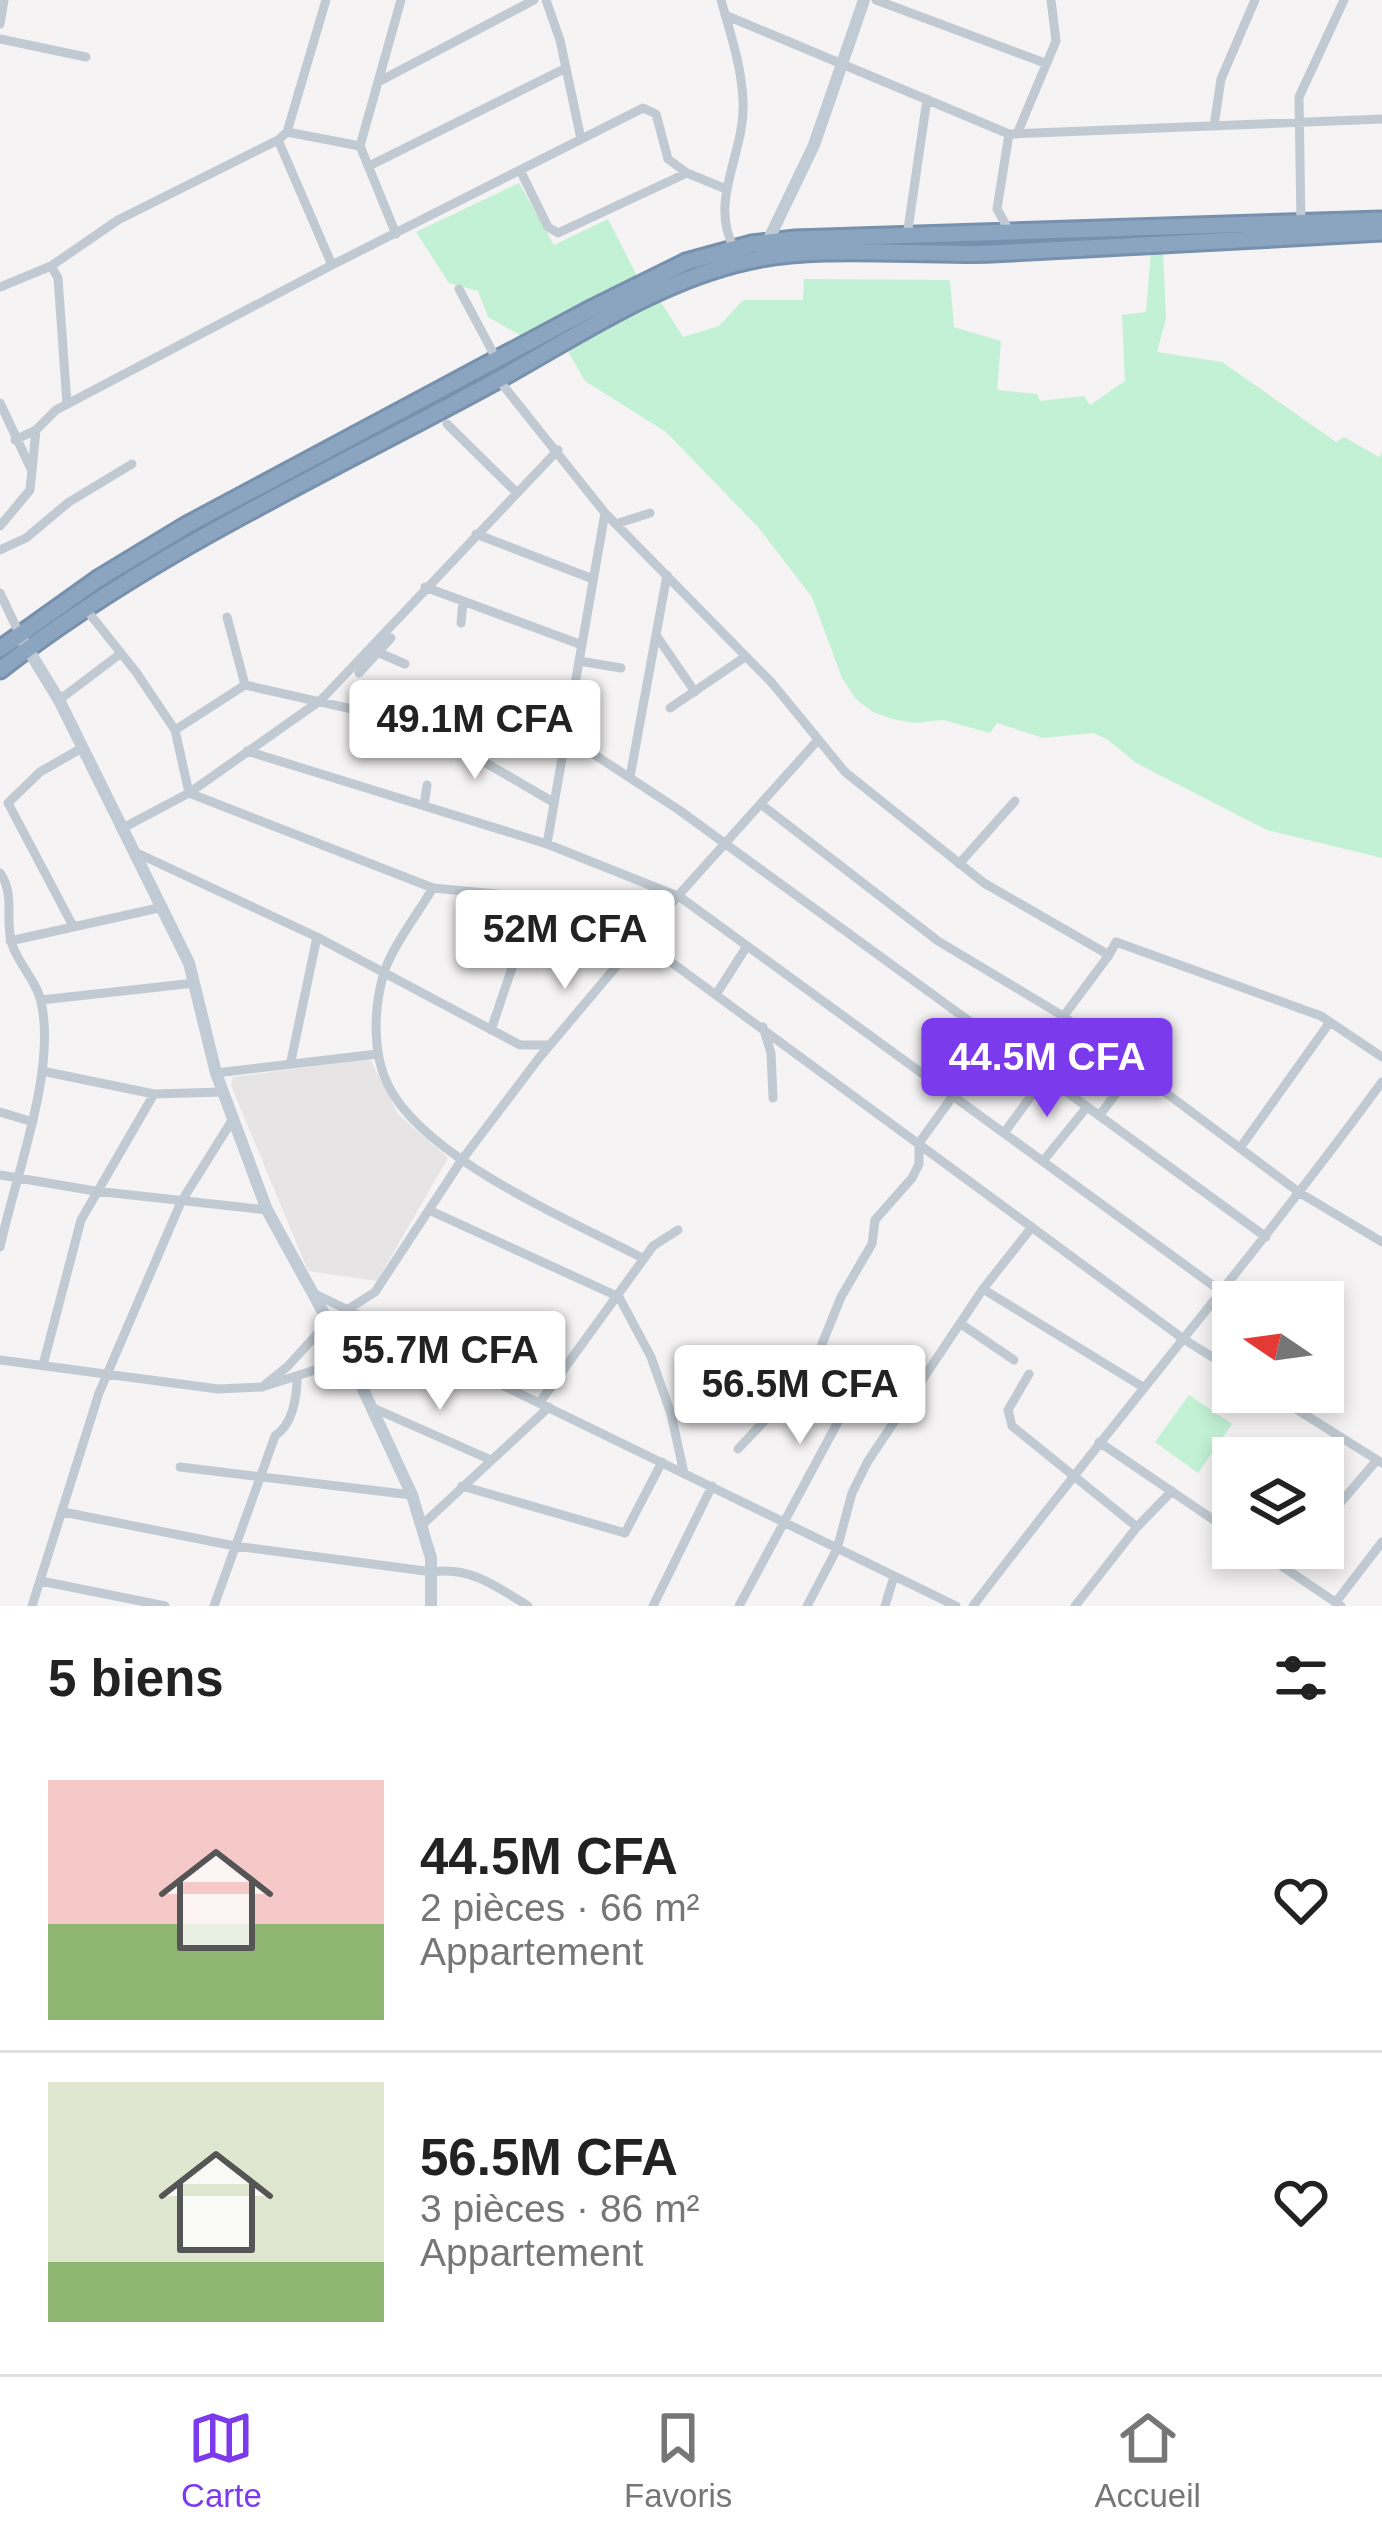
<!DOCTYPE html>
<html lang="fr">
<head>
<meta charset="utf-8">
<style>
	:root { --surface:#fff; --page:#f6f6f6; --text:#222; --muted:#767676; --line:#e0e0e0; --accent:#7c3aed }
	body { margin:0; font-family:Helvetica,sans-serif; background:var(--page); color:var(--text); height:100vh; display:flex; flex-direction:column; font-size:45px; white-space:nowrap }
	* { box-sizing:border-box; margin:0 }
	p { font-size:39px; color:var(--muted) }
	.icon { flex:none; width:66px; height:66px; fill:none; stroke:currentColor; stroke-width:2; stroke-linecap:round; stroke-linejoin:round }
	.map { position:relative; height:1606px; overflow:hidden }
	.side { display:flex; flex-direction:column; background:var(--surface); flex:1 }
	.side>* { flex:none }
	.needle { width:78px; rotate:283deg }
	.buttons { position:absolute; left:1212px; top:1281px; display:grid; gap:24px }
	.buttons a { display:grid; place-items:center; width:132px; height:132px; border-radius:0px; background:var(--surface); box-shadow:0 6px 18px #0003; font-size:60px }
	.price { position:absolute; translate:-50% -102px; padding:0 27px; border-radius:12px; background:#fff; color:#222; font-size:39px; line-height:78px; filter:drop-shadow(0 3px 6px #0008) }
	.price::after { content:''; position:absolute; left:50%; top:72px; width:36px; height:27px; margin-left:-18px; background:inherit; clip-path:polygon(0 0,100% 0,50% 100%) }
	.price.active { background:var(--accent); color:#fff }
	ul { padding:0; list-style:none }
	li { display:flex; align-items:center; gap:36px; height:300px; padding:0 48px }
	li+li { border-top:3px solid var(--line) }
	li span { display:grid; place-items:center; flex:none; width:336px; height:240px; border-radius:0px; color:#555 }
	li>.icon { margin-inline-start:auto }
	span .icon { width:144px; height:144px; fill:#fffc; stroke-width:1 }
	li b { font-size:51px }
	h2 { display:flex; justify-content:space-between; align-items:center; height:144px; padding:0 48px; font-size:51px }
	.dock { display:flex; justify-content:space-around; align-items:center; height:168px; border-top:3px solid var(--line); background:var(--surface); font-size:33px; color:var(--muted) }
	.dock a { display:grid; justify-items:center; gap:6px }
	.dock .active { color:var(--accent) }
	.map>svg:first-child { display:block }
	.education { fill:#e6e4e5 }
	.green { fill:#c3f1d5 }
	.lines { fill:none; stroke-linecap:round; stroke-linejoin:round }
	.highway-casing { stroke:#7690ad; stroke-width:21 }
	.street { stroke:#c1cad2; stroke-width:9 }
	.secondary { stroke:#c1cbd6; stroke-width:12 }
	.highway { stroke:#8ba5c1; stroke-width:15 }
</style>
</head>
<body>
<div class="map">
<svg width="1382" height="1606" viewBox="0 0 1382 1606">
	<rect width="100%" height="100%" fill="#f5f3f3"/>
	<!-- education -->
	<path class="education" d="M 370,1059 L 398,1114 L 448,1158 L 377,1281 L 308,1271 L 231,1085 L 233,1077 Z"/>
	<!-- green -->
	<path class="green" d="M 519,183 L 554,245 L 608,219 L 638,278 L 525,338 L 488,317 L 478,291 L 449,283 L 416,232 Z
		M 1151,252 L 1163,252 L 1166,319 L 1157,352 L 1222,362 L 1336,442 L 1344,437 L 1379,457 L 1382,453 L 1382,858 L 1267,830 L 1136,763 L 1107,739 L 1093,733 L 1043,738 L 997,723 L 990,733 L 943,720 L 914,723 L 893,719 L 873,712 L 856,699 L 842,678 L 812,597 L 758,527 L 666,432 L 585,381 L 569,353 L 568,339 L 654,291 L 683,337 L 719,326 L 743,300 L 803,300 L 804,279 L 950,280 L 954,327 L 1001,341 L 997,390 L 1037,394 L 1040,401 L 1084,396 L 1090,405 L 1125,381 L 1122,315 L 1146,312 Z
		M 1189,1395 L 1232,1424 L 1198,1473 L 1155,1442 Z"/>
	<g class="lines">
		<defs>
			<path id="highway" d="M 0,649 L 98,579 L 187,525 L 589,310 L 686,262 L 752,244 L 795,239 L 1382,220
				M 0,670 C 151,552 327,473 494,382 C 574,338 657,281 747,261 C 819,244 917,256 992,253 C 1122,247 1252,239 1382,232"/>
		</defs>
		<!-- highway casing -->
		<use href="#highway" class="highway-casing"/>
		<!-- street -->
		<path class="street" d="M 546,0 L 560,40 L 581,139
			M 721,0 C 730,32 742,68 743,101 C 746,152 708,200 734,248
			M 876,0 L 1045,63
			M 725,15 L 1009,134 L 1382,119
			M 0,24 L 4,0
			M 0,39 L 86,57
			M 378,82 L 534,0
			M 1214,126 L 1221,79 L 1255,0
			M 287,132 L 360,146
			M 1009,134 L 997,209 L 1010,232
			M 1017,134 L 1056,41 L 1051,0
			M 278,140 L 332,265
			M 369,166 L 564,69
			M 521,172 L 548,227 L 558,233 L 687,173
			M 1301,225 L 1299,97 L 1344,0
			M 396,234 L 360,146 L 401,0
			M 907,236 L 927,99
			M 51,266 L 58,278 L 67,404
			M 0,287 L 51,266 L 118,220 L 278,140 L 287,132 L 326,0
			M 459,289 L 497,360
			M 498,379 L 605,513 L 772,683 L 845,772 L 984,883 L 1109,955 L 1116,942 L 1321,1016 L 1382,1057
			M 0,403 L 32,471
			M 447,424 L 515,491
			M 15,440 L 36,430 L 56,410 L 332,265 L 643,108 L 656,114 L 668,159 L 687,173 L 726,189
			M 616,524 L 650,513
			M 0,526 L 30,490 L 36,430
			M 476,534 L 593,579
			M 0,550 L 26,538 L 69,502 L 132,464
			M 425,587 L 582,645
			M 0,593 L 20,635
			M 85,608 L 136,672 L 175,730 L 189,793 L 433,888 L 539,898 L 614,920 L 1185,1340 L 1233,1370
			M 227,617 L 245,685
			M 461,623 L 463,601
			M 656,635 L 695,692
			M 375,651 L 405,664
			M 579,661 L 621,668
			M 359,673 L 391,638
			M 59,700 L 120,654
			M 670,708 L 745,657
			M 529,719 L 566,736 L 679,810 L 1266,1237
			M 175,730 L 245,685 L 419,724 L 553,802
			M 431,731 L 456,687
			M 247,751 L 547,844 L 680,897 L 1222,1292
			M 630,777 L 667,575
			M 762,805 L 938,941 L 1063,1016 L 1300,1193 L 1382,1242
			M 424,806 L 427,785
			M 121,829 L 189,793 L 321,700 L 558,450
			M 547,844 L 605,513
			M 137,853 L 317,937 L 520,1045 L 550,1045
			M 959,864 L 1015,801
			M 0,873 C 16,895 4,921 12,944 C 18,964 37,981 41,1002 C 57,1070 15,1177 0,1247
			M 433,888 C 419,912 390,949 383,976 C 374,1009 372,1053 388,1085 C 424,1159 571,1220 644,1259
			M 73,926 L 8,803 L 40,772 L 82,748
			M 10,941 L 163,907
			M 717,993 L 747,946
			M 41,1000 L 195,983
			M 763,1027 L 771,1053 L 773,1098
			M 491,1030 L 516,956
			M 291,1061 L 317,937
			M 1028,1064 L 1109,955
			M 42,1071 L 154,1094 L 223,1092
			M 216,1073 L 377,1054
			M 0,1112 L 33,1122
			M 1099,1116 L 1134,1070
			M 1004,1133 L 1045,1077
			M 1240,1148 L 1330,1022
			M 1043,1161 L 1087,1107
			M 0,1175 L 95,1191 L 267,1210
			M 431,1211 L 619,1297 L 651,1357 L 671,1414 L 684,1473
			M 983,1289 L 1143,1387
			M 313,1293 L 956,1606
			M 961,1324 L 1014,1360
			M 0,1360 L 218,1389 L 262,1387 L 349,1359
			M 43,1365 L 81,1220 L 154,1094
			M 1029,1374 L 1008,1410 L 1012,1426 L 1137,1527
			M 262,1387 L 287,1367 L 328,1322 L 375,1292 L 461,1161 L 539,1058 L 641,937 L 817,741
			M 1269,1392 L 1382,1463
			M 540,1402 L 653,1246 L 678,1230
			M 371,1407 L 491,1460
			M 1099,1442 L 1233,1533
			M 738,1449 L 803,1380 L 818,1354 L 841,1297 L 872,1244 L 875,1220 L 912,1178 L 919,1164 L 919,1143 L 953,1096
			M 180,1467 L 412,1495
			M 462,1486 L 625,1533 L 662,1462
			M 63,1512 L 235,1546 L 433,1572 C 469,1566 498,1587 528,1606
			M 1323,1523 L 1377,1460
			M 423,1524 L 549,1407
			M 1255,1548 L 1341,1606
			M 1284,1568 L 1301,1548
			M 41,1581 L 165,1606
			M 1336,1602 L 1382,1542
			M 32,1606 L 99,1393 L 181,1202 L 233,1119
			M 214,1606 L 275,1436 C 293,1424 297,1397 297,1377
			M 653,1606 L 712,1486
			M 739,1606 L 854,1392
			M 807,1606 L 837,1549 L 852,1493 L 868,1461 L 983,1289 L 1032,1227
			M 885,1606 L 894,1576
			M 973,1606 C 1107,1429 1251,1261 1382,1082
			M 1075,1606 L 1137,1527 L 1172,1491"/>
		<!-- secondary -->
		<path class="secondary" d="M 767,243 L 814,145 L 864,0
			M 23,641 L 59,700 L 189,963 L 216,1073 L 267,1210 L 349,1359 L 412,1495 L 431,1558 L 431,1606"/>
		<!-- highway -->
		<use href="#highway" class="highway"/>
	</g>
</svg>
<div class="buttons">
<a><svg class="needle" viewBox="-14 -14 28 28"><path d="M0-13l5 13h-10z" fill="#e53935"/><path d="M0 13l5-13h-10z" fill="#767676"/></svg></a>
<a><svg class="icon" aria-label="layers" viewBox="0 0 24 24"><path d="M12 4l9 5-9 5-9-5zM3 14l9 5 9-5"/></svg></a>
</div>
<b class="price" style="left:475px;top:782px">49.1M CFA</b>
<b class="price" style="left:565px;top:992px">52M CFA</b>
<b class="price active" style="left:1047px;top:1120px">44.5M CFA</b>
<b class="price" style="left:440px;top:1413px">55.7M CFA</b>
<b class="price" style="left:800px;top:1447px">56.5M CFA</b>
</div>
<section class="side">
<h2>5 biens<svg class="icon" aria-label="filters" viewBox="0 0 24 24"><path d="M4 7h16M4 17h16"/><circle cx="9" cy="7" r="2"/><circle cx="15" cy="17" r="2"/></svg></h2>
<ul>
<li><span style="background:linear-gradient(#f6c9c9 60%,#8fb573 0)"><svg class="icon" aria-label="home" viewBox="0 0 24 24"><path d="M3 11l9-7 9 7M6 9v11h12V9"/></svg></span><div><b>44.5M CFA</b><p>2 pièces · 66 m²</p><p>Appartement</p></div><svg class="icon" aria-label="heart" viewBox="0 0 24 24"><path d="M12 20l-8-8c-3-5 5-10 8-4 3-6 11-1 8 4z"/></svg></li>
<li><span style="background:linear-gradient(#dfe7d0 75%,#8fb573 0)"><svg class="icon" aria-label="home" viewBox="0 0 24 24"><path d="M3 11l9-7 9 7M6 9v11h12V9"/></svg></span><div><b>56.5M CFA</b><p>3 pièces · 86 m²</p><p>Appartement</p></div><svg class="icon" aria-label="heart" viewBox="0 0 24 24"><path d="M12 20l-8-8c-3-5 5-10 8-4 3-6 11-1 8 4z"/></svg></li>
</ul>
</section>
<nav class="dock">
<a class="active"><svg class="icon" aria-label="map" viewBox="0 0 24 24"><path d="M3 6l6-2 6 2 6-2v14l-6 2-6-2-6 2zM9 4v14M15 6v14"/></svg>Carte</a>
<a><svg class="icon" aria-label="saved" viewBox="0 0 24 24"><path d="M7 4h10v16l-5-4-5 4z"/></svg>Favoris</a>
<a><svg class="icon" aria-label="home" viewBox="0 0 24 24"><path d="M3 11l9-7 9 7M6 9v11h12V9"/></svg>Accueil</a>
</nav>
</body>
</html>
